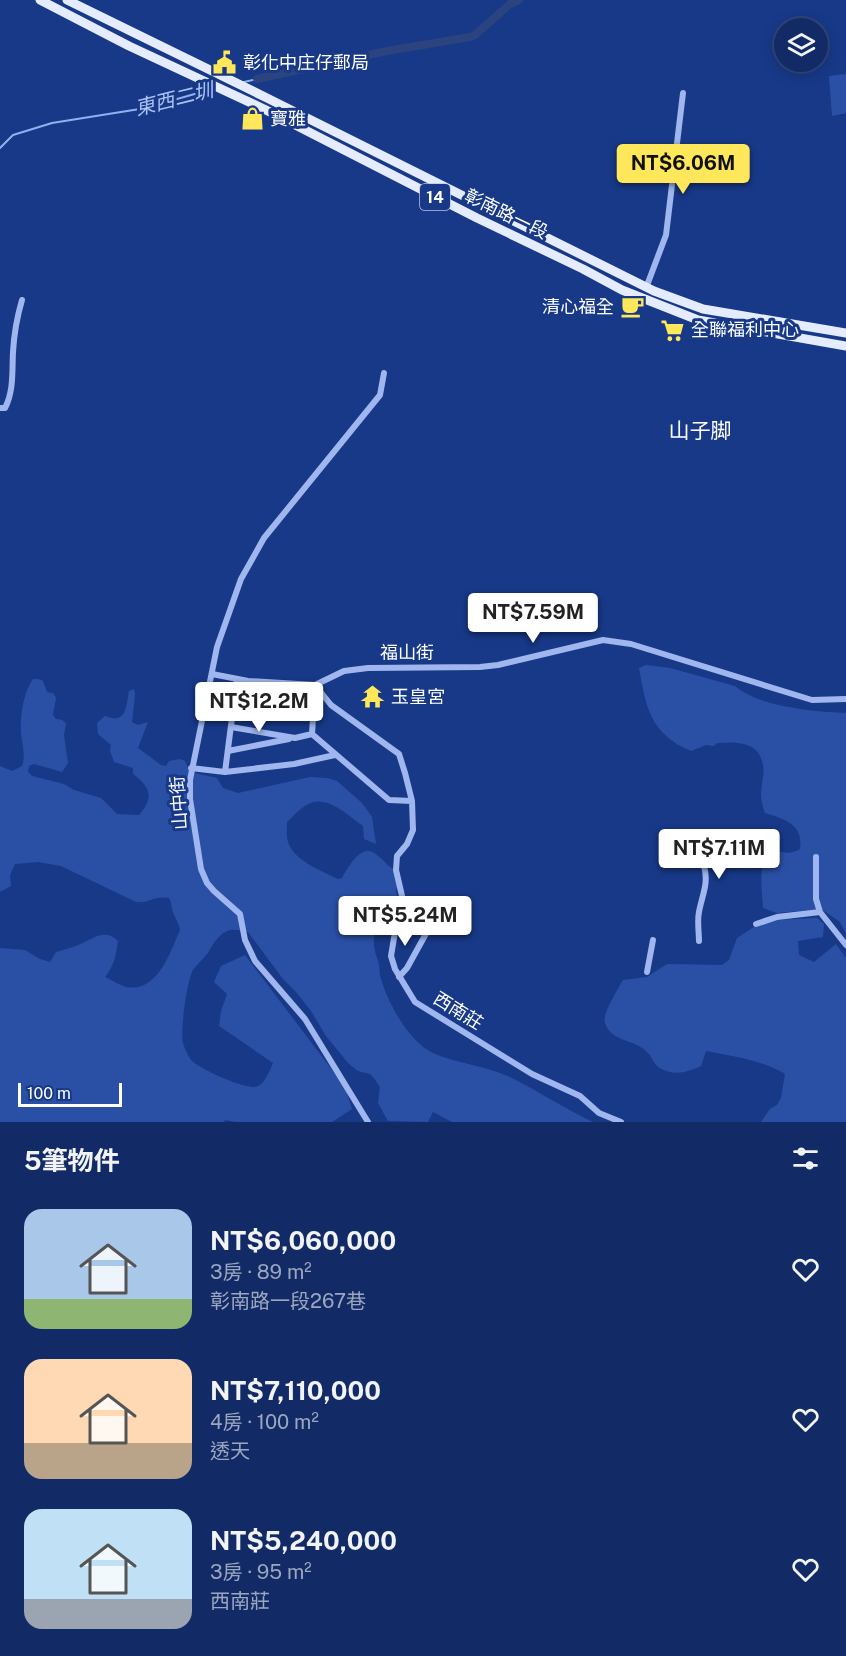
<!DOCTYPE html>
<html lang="zh-TW">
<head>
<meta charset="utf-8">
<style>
	:root { --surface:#122b66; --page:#1f376f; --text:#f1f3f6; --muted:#9ca7bf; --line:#31477a; --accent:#ffe75b }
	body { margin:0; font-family:"Public Sans","Noto Sans TC",sans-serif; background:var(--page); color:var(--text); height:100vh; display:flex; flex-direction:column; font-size:22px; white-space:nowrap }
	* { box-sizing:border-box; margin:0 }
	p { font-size:20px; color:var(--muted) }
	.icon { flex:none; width:33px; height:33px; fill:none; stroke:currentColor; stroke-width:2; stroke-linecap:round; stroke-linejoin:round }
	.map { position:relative; height:1122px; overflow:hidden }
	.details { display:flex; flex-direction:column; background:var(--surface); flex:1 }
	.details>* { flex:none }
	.controls { position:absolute; left:774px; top:18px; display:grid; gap:12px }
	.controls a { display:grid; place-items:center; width:54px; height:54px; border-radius:50%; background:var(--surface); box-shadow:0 3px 15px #0003,0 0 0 2px var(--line); font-size:30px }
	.scale { position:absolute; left:18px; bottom:15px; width:104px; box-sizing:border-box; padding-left:6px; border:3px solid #fff; border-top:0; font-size:16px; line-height:21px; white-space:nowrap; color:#fff; -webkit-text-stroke:4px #183988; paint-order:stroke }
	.price { position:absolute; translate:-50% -51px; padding:0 14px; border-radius:6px; background:#fff; color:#222; font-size:20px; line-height:39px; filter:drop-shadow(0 2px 3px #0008) }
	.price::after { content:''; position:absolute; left:50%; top:36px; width:18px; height:14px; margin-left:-9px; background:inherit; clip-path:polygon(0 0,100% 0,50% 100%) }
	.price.selected { background:var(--accent); color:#111 }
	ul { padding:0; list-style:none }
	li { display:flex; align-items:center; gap:18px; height:150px; padding:0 24px }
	li span { display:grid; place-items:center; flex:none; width:168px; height:120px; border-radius:18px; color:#555 }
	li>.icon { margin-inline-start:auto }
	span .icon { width:72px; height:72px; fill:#fffc; stroke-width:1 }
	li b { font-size:26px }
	h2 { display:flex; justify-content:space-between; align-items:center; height:72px; padding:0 24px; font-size:26px }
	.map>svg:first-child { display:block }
	.green { fill:#2a50a6 }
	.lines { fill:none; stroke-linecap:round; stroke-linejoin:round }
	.stream { stroke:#91b0f0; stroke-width:2 }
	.canal { stroke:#2b447f; stroke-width:8 }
	.street { stroke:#9fb7ee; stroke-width:6 }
	.primary { stroke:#e5ecff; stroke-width:9 }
	.labels { text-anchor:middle; stroke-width:6; stroke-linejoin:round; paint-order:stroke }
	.shield { fill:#183988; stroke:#bac4db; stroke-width:1.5 }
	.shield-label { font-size:16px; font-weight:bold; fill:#fff }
	.poi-label { font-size:18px; fill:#fff; stroke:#183988; text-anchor:start }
	.street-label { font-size:18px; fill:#fff; stroke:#183988 }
	.water-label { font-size:20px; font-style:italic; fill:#aac2f5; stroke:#183988 }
	.quarter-label { font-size:21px; fill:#fff; stroke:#183988 }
</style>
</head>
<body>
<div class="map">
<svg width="846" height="1122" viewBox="0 0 846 1122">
	<rect width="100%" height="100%" fill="#183988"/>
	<!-- green -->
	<path class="green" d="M 846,74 L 846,113 L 832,116 L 829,76 Z
		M 646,665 L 670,668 L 735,686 C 759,707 815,712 846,713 L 846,933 L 839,921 L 821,909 L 777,913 L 763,908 C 762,890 757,861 771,848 C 781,853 791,855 800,849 C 804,824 784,819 765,813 C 763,807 761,801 761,794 C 761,785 765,774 763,765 C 759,741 736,742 717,743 L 714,746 L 706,745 L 691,751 C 650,734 646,707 639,668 Z
		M 33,679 L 39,679 L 43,681 L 47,692 L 53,693 L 56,698 L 53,715 L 56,719 L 62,720 L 66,723 L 64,735 L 68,763 L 62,772 L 34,764 L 29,766 L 28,772 L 32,776 L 64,784 L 74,790 L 101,798 L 117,814 L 139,815 C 155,797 150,787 133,774 L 133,768 L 114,762 L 110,751 L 111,745 L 98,734 L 97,723 L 105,716 C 127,725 126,706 129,691 L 134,689 L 135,694 L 132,722 L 138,725 L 148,722 L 138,748 L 161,765 L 166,766 L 169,761 L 180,759 L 185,761 L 190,772 L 217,778 L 223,788 L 238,793 L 310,777 L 327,778 L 337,781 L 362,803 L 372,817 L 376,844 L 364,839 L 363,826 C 347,815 325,792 305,806 C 298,810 293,817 287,822 C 287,828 286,836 288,842 C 294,861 322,871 338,879 L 342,878 C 348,867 362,841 377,855 C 387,863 387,867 400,872 L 396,891 L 398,899 C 390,910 378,921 375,934 C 372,943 375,952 378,961 C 380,966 379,973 381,979 C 388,1003 409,1042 433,1053 C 458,1064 487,1066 512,1078 C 540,1092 565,1109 593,1122 L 452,1122 L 433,1112 L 428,1122 L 388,1121 L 378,1103 L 380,1087 L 373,1077 L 370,1074 L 358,1071 L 348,1063 L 326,1036 L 311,1011 L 296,992 L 283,979 L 248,932 C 243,931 236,929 230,930 C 219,933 213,944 208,953 C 203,959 197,964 193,970 C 187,980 180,1031 183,1043 C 184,1047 188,1056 191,1060 C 198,1068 249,1092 258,1086 C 265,1083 270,1070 273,1063 L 219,1026 L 221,1011 L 227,994 L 214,982 L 221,966 L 245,955 L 345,1087 L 352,1109 L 332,1122 L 236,1122 L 225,1120 L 224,1122 L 0,1122 L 0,948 L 25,950 L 40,959 L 50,962 L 56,952 C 65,949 75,947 83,943 C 95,937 106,929 118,941 C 116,955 114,966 105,977 C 112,980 119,985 126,987 C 158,993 170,952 180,930 C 179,923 175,918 173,912 C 171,907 172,903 169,898 C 153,895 149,904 136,902 L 61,866 L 38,862 L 15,864 L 10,875 L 11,886 L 0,892 L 0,766 L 12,771 L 22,766 C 26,756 22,744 21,733 C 20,716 23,693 33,679 Z
		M 817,918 L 824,924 L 823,937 L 798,941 L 799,955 L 814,962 L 836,944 L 846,958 L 846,1122 L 761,1122 L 770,1109 L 777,1105 L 781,1098 L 785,1074 C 762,1060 732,1056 706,1051 L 701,1066 C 690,1071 681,1074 670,1072 C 651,1067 656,1060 646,1051 C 634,1039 611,1042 605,1023 C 602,1014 618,989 623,980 L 647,977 L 667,964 L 722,965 L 729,960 L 737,938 L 757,925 L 773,920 Z"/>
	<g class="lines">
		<!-- stream -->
		<path class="stream" d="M 244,82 L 257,79
			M 0,148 L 13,135 L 52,123 L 146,108 L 212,89"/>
		<!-- canal -->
		<path class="canal" d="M 257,79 L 387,51 L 470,37 L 475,35 L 510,4 L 519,0"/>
		<!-- street -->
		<path class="street" d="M 646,288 L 666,235 L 683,93
			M 0,408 L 5,408 C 14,391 12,370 13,352 C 14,334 17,317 22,300
			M 212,674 L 248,681 L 315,685 L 344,671 L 368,668 L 480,667 L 498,665 L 603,640 L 631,644 L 812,700 L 846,699
			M 315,685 L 331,705 L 399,754 L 405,773 L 412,801 L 413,830 L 407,844 L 397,856 L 396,870 L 402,896 L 402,914 L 395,932 L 391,956 L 395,969 L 415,1002 L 532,1074 L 580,1096 L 599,1113 L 621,1122
			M 231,727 L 295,738 L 312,734
			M 312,734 L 389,800 L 412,801
			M 312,734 L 315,686
			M 228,751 L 289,739
			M 191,768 L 225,772 L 294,764 L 335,755
			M 225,772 L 237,679
			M 816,857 L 816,899 L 820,912
			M 756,924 L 777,917 L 820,912 L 846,945
			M 699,941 C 699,932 697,921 699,912 C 702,895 709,884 704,866
			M 647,972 L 653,940
			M 399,977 L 407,968 L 433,921 L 426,916
			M 368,1122 L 305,1019 L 255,961 L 245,940 L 240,914 L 214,891 L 207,883 L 201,869 L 190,799 L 190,780 L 217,647 L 241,579 L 264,538 L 380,395 L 384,373"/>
		<!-- primary -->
		<path class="primary" d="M 40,0 L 129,46 L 264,109 L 477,218 L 583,269 L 622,290 L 698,320 L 846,346
			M 67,0 L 267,98 L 654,291 L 703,309 L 846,333"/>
	</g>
	<!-- icons -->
	<defs>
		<symbol id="civic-bare" viewBox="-9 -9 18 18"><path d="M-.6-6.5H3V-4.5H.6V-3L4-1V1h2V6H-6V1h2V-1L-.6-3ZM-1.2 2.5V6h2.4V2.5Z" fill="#ffe75b" stroke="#183988" stroke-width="2.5" paint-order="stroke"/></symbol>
		<symbol id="shop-bare" viewBox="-9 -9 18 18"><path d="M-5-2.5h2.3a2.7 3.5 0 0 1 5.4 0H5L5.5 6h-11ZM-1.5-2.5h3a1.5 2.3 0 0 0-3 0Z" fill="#ffe75b" stroke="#183988" stroke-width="2.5" paint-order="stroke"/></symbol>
		<symbol id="cafe-bare" viewBox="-9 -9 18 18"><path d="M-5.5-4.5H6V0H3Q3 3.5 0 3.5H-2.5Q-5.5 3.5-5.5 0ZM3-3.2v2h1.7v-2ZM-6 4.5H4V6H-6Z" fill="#ffe75b" stroke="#183988" stroke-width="2.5" paint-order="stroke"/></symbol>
		<symbol id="supermarket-bare" viewBox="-9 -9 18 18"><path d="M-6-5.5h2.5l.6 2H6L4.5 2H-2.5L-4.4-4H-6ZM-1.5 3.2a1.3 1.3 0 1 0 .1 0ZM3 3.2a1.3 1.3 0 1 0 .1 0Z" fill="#ffe75b" stroke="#183988" stroke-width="2.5" paint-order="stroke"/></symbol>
		<symbol id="temple-bare" viewBox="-9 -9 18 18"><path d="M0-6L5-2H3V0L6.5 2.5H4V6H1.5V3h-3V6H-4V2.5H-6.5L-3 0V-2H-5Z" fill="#ffe75b" stroke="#183988" stroke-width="2.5" paint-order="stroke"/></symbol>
	</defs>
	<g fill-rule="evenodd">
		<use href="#civic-bare" x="208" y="46" width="33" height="33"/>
		<use href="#shop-bare" x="236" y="102" width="33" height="33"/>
		<use href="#cafe-bare" x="616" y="290" width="33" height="33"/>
		<use href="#supermarket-bare" x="656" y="314" width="33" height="33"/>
		<use href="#temple-bare" x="356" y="680" width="33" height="33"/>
	</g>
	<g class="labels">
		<!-- shield labels -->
		<rect class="shield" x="420" y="184" width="30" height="26" rx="4.5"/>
		<g class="shield-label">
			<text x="435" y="203">14</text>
		</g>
		<!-- poi labels -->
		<g class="poi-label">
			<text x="243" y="69">彰化中庄仔郵局</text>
			<text x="270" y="125">寶雅</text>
			<text x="614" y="313" text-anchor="end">清心福全</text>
			<text x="691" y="336">全聯福利中心</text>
			<text x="391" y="703">玉皇宮</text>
		</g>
		<!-- street labels -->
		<g class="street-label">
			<text transform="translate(506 214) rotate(26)" y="6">彰南路一段</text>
			<text x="407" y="659">福山街</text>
			<text transform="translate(179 803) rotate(-94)" y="6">山中街</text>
			<text transform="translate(458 1011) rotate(32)" y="6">西南莊</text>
		</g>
		<!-- water labels -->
		<g class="water-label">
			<text transform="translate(174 99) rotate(-14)" y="7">東西二圳</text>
		</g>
		<!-- quarter labels -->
		<g class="quarter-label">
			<text x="700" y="438">山子脚</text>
		</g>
	</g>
</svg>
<div class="controls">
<a><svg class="icon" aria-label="layers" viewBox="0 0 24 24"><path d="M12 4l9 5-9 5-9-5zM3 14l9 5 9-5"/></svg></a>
</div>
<div class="scale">100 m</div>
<b class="price selected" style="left:683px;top:195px">NT$6.06M</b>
<b class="price" style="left:533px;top:644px">NT$7.59M</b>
<b class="price" style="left:259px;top:733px">NT$12.2M</b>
<b class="price" style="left:719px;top:880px">NT$7.11M</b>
<b class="price" style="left:405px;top:947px">NT$5.24M</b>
</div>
<section class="details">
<h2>5筆物件<svg class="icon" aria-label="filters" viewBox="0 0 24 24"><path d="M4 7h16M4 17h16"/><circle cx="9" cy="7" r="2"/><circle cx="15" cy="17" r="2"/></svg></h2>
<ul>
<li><span style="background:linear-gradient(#a9c7e8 75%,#8fb573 0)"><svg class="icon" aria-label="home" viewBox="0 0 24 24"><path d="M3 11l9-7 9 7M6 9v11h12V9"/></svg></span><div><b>NT$6,060,000</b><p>3房 · 89 m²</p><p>彰南路一段267巷</p></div><svg class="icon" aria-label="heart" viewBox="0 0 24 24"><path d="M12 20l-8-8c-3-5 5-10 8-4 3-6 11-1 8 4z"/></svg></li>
<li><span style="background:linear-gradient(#ffd9b3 70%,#b9a48a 0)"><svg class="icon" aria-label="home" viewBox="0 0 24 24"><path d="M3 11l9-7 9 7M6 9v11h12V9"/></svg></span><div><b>NT$7,110,000</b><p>4房 · 100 m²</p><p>透天</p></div><svg class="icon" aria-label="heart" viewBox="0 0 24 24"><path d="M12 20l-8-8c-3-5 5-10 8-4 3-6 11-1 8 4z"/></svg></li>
<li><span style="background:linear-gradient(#bfe0f5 75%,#9aa5b1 0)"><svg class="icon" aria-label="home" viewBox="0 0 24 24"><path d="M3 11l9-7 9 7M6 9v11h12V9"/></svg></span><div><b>NT$5,240,000</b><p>3房 · 95 m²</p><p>西南莊</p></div><svg class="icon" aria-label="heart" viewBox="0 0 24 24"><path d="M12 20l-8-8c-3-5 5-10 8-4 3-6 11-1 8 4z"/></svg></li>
</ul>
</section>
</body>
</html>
